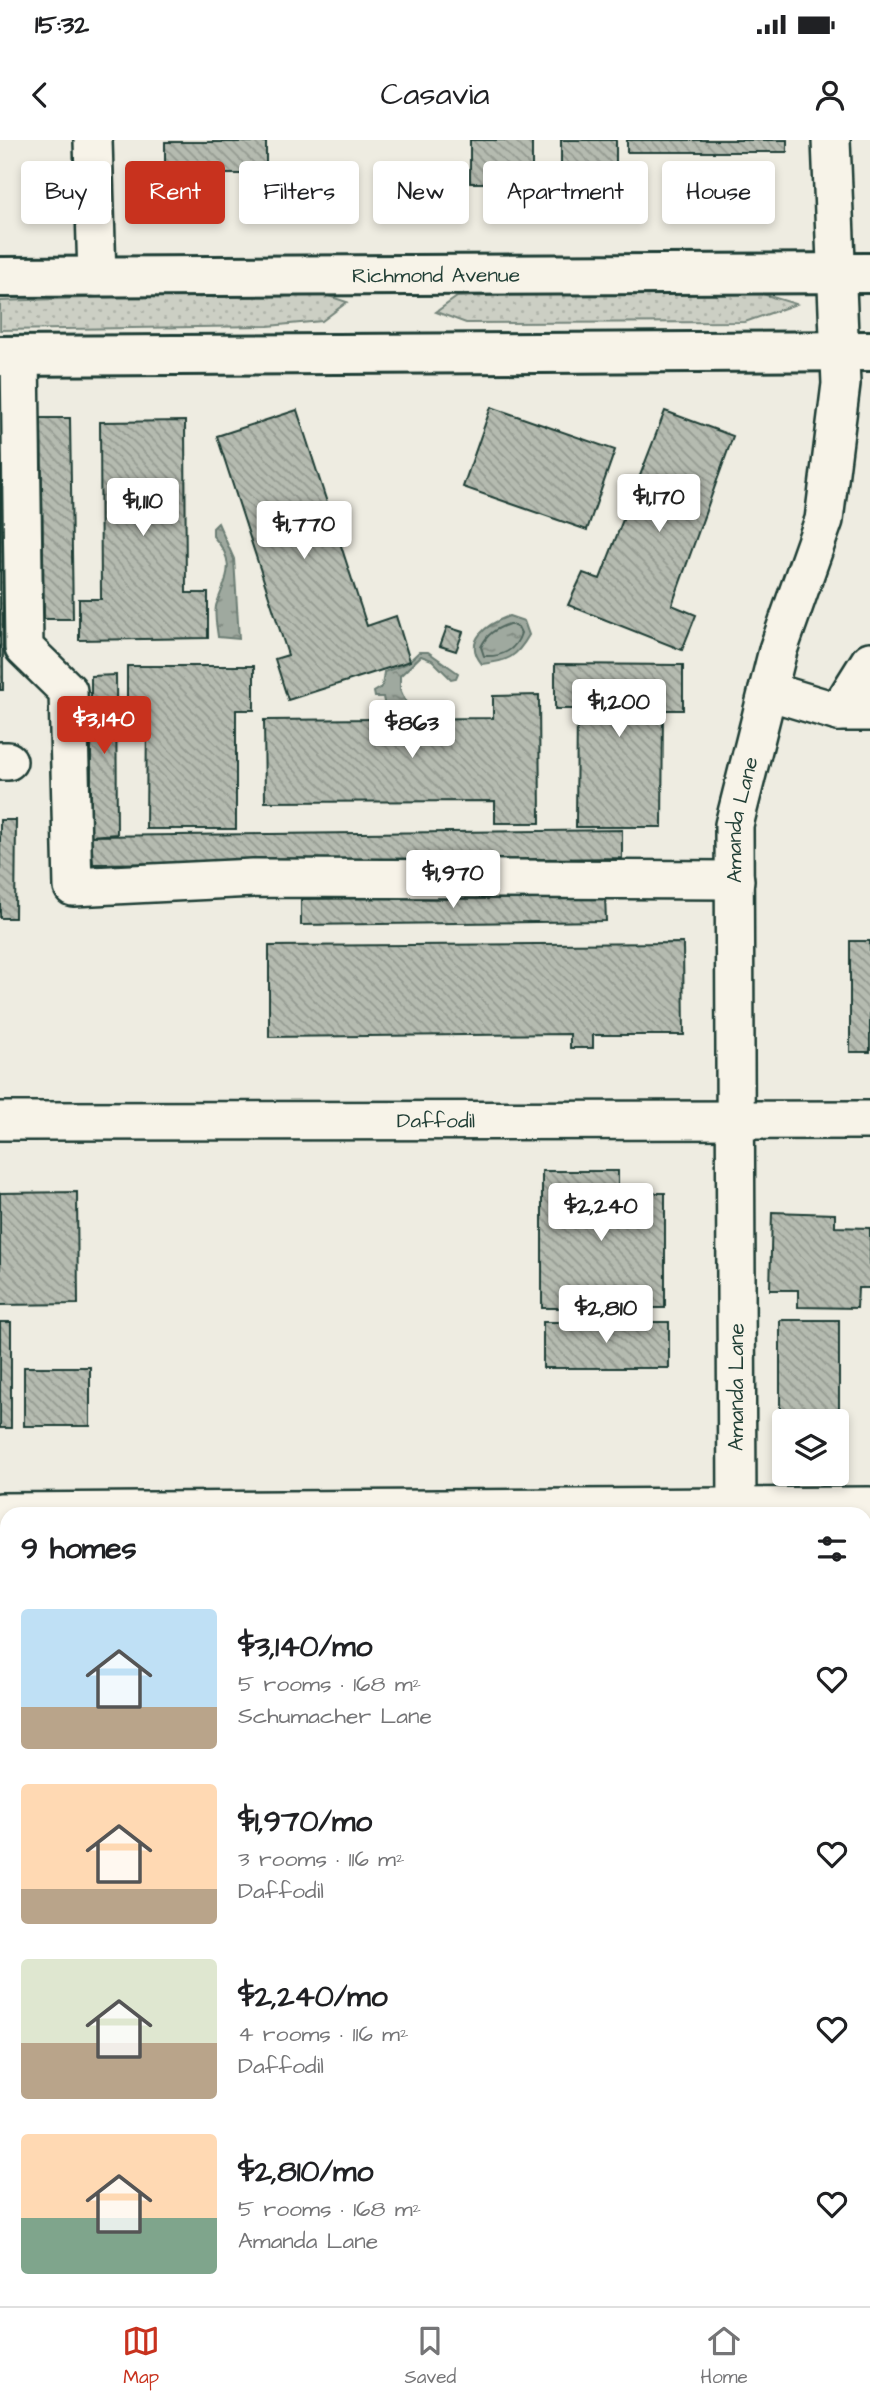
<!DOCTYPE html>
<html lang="en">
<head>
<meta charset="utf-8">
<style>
	:root { --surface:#fff; --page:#f2f2f2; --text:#202124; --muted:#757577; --line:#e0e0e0; --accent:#c8321e }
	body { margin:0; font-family:"Architects Daughter",sans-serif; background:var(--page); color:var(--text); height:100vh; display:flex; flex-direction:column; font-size:26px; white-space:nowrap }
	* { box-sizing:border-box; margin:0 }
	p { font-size:23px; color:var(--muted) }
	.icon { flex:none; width:38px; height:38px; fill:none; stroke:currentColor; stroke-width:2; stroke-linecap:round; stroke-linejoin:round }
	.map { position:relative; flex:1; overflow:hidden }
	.sheet { position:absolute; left:0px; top:1367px; width:872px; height:800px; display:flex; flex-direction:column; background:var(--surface); border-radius:21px 21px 0 0; box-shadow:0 4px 10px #0003 }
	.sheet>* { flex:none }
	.guide { position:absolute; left:21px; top:21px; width:830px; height:63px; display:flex; gap:14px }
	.buttons { position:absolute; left:772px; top:1269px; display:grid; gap:14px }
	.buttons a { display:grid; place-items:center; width:77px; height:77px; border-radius:7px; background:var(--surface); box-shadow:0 4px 10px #0003; font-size:35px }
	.price { position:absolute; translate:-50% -60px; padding:0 16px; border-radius:7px; background:#fff; color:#222; font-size:23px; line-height:46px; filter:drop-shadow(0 2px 4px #0008) }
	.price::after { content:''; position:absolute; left:50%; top:42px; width:21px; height:16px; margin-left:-10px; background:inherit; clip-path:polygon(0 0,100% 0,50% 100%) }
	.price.on { background:var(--accent); color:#fff }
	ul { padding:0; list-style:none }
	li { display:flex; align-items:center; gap:21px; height:175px; padding:0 21px }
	li span { display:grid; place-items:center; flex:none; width:196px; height:140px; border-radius:7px; color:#555 }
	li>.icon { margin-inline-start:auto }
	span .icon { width:84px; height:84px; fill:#fffc; stroke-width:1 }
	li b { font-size:30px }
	h2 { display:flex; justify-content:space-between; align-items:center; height:84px; padding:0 21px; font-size:30px }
	.chip { padding:0 24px; border-radius:7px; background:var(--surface); box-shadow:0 4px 10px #0003; font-size:24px; line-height:63px }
	.chip.on { background:var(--accent); color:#fff }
	.status { display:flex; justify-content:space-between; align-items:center; height:49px; padding:0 35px; background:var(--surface); direction:ltr }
	.status svg { height:19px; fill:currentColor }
	header { display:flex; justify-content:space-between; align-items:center; height:91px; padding:0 21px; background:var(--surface); font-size:32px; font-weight:600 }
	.tabs { display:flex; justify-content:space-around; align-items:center; height:98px; border-top:2px solid var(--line); background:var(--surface); font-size:19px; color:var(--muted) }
	.tabs a { display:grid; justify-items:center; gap:4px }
	.tabs .on { color:var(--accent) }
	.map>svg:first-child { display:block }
	.grass { fill:url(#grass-dots); stroke:#76867c; stroke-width:2 }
	.park { fill:url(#park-crowns); stroke:#76867c; stroke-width:2 }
	.water { fill:url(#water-ripples); stroke:#6c7e74; stroke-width:2 }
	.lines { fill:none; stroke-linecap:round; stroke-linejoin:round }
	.shore { stroke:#52685f; stroke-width:2 }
	.building { fill:url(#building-back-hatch); stroke:#1f3d34; stroke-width:2 }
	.minor-casing { stroke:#1f3d34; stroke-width:42 }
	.major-casing { stroke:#1f3d34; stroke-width:44 }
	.minor { stroke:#f7f3e8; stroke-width:37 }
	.major { stroke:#f7f3e8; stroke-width:38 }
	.labels { text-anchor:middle; stroke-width:6; stroke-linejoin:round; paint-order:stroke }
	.street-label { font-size:21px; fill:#1f3d34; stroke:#f7f3e8 }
</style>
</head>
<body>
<div class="status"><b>15:32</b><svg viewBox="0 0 49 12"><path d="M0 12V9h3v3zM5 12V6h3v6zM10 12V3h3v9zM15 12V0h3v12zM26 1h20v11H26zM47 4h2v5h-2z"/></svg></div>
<header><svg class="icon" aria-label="back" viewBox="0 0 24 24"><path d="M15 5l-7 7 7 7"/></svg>Casavia<svg class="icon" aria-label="person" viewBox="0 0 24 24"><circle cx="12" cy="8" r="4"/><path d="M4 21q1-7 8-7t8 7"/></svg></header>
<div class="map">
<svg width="870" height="2166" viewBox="0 0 870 2166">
	<defs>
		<pattern id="grass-dots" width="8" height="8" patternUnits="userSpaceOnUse" patternTransform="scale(1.75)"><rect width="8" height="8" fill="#cccfc4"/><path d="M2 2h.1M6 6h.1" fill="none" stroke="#afb3a9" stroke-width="1.8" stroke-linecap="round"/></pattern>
		<pattern id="park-crowns" width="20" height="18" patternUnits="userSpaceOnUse" patternTransform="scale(1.75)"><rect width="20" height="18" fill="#cccfc4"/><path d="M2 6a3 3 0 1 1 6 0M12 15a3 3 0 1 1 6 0" fill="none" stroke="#afb3a9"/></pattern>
		<pattern id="water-ripples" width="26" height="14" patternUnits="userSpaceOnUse" patternTransform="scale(1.75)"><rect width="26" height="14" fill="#9fa99f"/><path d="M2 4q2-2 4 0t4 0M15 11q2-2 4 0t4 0" fill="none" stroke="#818b82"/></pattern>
		<pattern id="building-back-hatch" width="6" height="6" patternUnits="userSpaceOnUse" patternTransform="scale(1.75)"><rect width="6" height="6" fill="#b5bbb0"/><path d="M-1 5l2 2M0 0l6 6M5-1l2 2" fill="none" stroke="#939990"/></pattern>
	</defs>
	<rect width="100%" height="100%" fill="#eeece1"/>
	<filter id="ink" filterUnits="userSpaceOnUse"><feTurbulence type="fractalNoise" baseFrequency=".0143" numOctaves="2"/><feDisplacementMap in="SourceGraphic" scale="14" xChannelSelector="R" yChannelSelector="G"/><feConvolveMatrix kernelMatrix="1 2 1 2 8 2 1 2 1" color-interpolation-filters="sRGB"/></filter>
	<g filter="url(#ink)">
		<!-- grass -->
		<path class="grass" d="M 739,147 L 796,164 L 745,182 L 466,183 L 436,172 L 457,157 Z
			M 310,150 L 347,162 L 322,181 L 268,186 L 0,190 L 0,161 Z
			M 43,2160 L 540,2160 L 540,2166 L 44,2166 Z"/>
		<!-- park -->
		<path class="park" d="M 865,1791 L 870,1791 L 870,2166 L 779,2166 L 779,2160 L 864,2160 Z"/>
		<!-- water -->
		<path class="water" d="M 218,383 L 234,419 L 239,499 L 218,497 C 217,487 213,472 217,463 C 228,434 236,421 213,396 L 213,388 Z
			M 509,476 L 524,481 L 529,495 C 516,518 508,521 482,524 C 462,500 488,484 509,476 Z
			M 419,512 L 428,512 L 458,533 L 456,538 L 451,539 L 432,520 L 421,516 L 400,536 L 400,549 L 407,565 L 391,572 L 385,567 L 383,557 L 375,557 L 374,552 L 382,547 L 384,532 L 406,524 Z"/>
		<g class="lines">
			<!-- shore -->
			<path class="shore" d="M 509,484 L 518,487 L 521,493 C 516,510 502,517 484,516 L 481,507 C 487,494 495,489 509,484 Z"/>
		</g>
		<!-- building -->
		<path class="building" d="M 470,0 L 532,0 L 532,43 L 470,43 Z
			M 561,0 L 616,0 L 616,41 L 561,41 Z
			M 627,0 L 787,0 L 787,12 L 627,12 Z
			M 165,2 L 266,2 L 266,34 L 215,34 L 215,64 L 165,65 Z
			M 491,267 L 615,310 L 587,390 L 463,347 Z
			M 297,270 L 367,486 L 396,476 L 410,521 L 288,560 L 275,519 L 288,515 L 217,296 Z
			M 665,271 L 733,296 L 672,465 L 696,475 L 682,510 L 568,465 L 583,433 L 600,439 Z
			M 41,278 L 70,278 L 73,479 L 44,479 Z
			M 185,281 L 186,453 L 208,453 L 208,498 L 79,500 L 79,459 L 101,459 L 100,282 Z
			M 0,310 L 2,310 L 3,550 L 0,550 Z
			M 447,487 L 463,492 L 456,511 L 440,506 Z
			M 555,524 L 683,525 L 683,570 L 663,570 L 662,687 L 576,687 L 577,569 L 555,569 Z
			M 127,526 L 254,526 L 254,570 L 236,570 L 236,689 L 146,689 L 147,572 L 127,572 Z
			M 116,535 L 117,694 L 91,696 L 91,536 Z
			M 539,555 L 540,683 L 495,683 L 495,661 L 265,662 L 264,580 L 493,578 L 493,556 Z
			M 0,680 L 16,680 L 15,778 L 0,778 Z
			M 622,690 L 622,718 L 93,724 L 91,696 Z
			M 605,755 L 606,781 L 301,785 L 301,759 Z
			M 850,801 L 870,801 L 870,912 L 850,912 Z
			M 683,803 L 684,895 L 593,895 L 593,908 L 570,908 L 570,894 L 269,897 L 269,806 Z
			M 542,1031 L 618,1031 L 618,1053 L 665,1053 L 665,1168 L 542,1168 Z
			M 77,1052 L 78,1164 L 0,1165 L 0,1053 Z
			M 772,1072 L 835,1074 L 835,1087 L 870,1088 L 870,1148 L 858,1148 L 857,1168 L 798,1167 L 798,1150 L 770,1150 Z
			M 780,1180 L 839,1180 L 839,1314 L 836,1314 L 836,1281 L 784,1281 L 784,1314 L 780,1314 Z
			M 0,1182 L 11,1182 L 11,1288 L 0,1288 Z
			M 543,1182 L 669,1182 L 669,1228 L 543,1228 Z
			M 24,1227 L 90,1227 L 90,1286 L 24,1286 Z
			M 0,1442 L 7,1442 L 7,1491 L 0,1491 Z
			M 864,1450 L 870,1450 L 870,1549 L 864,1549 Z
			M 0,1505 L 7,1505 L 7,1553 L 0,1553 Z
			M 864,1566 L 870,1566 L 870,1626 L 864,1626 Z
			M 0,1617 L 7,1617 L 7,1659 L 0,1659 Z
			M 0,1831 L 7,1831 L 7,1931 L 0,1931 Z
			M 0,1958 L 7,1958 L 7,2105 L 0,2105 Z"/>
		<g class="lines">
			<defs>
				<g id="minor">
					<path d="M 93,0 L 97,137"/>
					<path d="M 20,216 L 24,508 L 68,551 L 73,747 L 253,738 L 735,740"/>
					<path d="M 768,551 L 838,572 L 870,572"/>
					<path d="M 838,572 L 870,521"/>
					<path d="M 0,621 L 8,621"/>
					<path id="s1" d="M 0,981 L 870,980"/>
					<path d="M 0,1372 L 870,1366"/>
					<path id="s2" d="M 737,1374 L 734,685 L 778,510 L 824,380 L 841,244 L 831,0"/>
					<path d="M 864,1740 L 870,1740"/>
					<path d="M 0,1747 L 7,1747"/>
					<path d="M 0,1813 L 7,1813"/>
				</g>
				<g id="major">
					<path id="s3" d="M 0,137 L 870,133"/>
					<path d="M 0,216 L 870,211"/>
				</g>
			</defs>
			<!-- minor casing -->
			<use href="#minor" class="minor-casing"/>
			<!-- major casing -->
			<use href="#major" class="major-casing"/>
			<!-- minor -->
			<use href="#minor" class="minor"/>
			<!-- major -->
			<use href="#major" class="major"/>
		</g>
	</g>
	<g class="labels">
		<!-- street labels -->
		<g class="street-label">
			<text dy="7" stroke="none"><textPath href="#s3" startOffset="436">Richmond Avenue</textPath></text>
			<text dy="7" stroke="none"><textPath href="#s2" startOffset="695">Amanda Lane</textPath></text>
			<text dy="7" stroke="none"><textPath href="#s1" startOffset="436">Daffodil</textPath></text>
			<text transform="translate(736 1247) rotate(-90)" y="7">Amanda Lane</text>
		</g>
	</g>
</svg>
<div class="buttons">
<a><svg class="icon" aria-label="layers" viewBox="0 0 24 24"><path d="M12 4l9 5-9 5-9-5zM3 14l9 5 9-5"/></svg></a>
</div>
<b class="price" style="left:659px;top:394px">$1,170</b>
<b class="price" style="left:143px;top:398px">$1,110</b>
<b class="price" style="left:304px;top:421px">$1,770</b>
<b class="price" style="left:619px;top:599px">$1,200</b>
<b class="price on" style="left:104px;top:616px">$3,140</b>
<b class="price" style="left:412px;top:620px">$863</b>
<b class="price" style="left:453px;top:770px">$1,970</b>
<b class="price" style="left:601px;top:1103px">$2,240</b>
<b class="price" style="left:606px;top:1205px">$2,810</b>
<div class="guide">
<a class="chip">Buy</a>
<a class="chip on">Rent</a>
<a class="chip">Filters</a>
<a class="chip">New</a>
<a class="chip">Apartment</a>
<a class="chip">House</a>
</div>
<section class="sheet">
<h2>9 homes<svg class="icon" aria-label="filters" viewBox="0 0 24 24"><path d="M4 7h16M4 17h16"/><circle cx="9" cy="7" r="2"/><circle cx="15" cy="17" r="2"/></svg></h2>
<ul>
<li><span style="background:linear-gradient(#bfe0f5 70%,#b9a48a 0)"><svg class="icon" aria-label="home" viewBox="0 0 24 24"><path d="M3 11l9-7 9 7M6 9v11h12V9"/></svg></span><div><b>$3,140/mo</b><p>5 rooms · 168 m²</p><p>Schumacher Lane</p></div><svg class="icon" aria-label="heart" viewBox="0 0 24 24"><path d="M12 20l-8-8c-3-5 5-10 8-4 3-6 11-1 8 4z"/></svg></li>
<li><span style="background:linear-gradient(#ffd9b3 75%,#b9a48a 0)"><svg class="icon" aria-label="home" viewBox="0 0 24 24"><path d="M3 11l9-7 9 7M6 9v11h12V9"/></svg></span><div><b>$1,970/mo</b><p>3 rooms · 116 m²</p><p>Daffodil</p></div><svg class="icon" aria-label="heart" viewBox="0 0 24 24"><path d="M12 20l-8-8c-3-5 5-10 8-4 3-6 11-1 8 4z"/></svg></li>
<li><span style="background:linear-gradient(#dfe7d0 60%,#b9a48a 0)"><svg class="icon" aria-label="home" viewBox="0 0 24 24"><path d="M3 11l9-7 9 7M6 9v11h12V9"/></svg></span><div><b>$2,240/mo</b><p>4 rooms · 116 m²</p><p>Daffodil</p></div><svg class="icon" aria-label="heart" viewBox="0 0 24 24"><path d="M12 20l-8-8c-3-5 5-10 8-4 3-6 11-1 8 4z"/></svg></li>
<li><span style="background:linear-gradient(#ffd9b3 60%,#7fa58c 0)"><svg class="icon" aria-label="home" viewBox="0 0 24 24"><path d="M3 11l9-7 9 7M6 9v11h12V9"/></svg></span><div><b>$2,810/mo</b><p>5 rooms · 168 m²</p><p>Amanda Lane</p></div><svg class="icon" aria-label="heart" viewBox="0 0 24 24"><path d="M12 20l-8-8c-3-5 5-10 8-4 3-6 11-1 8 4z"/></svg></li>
</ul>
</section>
</div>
<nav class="tabs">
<a class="on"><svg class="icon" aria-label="map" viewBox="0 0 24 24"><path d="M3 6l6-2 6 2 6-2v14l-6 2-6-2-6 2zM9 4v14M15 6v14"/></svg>Map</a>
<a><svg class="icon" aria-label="saved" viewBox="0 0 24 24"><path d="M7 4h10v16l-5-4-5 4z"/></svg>Saved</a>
<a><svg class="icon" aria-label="home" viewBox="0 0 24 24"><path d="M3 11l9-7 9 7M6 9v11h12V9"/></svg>Home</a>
</nav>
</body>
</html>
